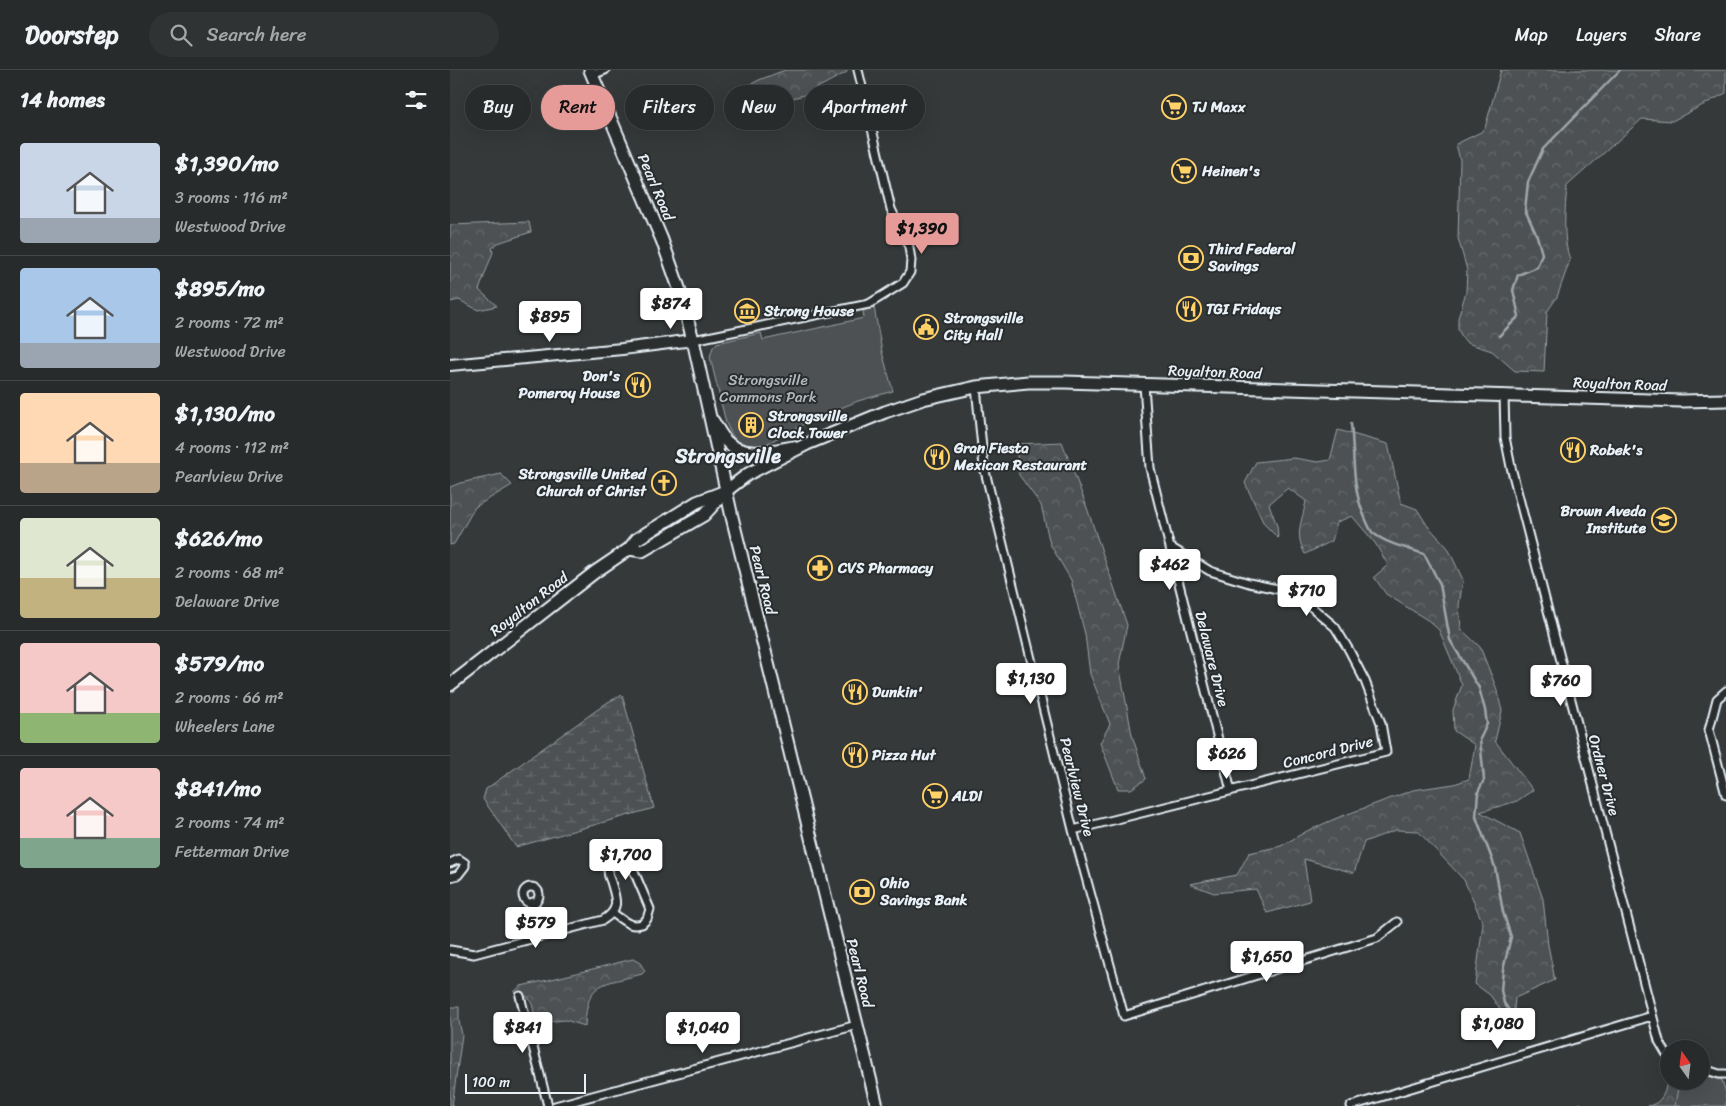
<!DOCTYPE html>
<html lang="en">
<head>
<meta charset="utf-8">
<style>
	:root { --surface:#282b2c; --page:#303334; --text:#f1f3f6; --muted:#a5a7a9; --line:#444748; --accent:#e69b98 }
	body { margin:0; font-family:Sriracha,sans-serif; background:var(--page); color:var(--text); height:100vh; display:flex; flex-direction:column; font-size:19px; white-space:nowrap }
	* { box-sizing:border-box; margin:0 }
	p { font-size:16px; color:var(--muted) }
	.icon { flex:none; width:28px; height:28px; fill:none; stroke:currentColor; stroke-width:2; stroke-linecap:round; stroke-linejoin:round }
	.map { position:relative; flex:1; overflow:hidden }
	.sheet { display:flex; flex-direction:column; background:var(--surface); width:450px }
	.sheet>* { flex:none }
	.hud { position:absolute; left:15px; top:15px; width:475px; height:45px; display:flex; gap:10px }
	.needle { width:32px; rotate:346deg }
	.controls { position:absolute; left:1210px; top:970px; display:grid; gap:10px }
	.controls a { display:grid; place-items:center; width:50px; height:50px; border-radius:50%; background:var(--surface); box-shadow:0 5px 20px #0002,0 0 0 1px var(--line); font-size:25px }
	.scale { position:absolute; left:15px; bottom:12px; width:121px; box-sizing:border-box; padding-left:5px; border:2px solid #e8f1f8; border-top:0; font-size:14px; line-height:18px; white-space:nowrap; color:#e8f1f8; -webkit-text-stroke:4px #2a2d2e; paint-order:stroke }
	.price { position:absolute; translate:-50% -42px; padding:0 11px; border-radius:5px; background:#fff; color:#222; font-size:16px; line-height:32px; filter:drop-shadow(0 1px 2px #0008) }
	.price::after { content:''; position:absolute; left:50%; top:30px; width:15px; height:11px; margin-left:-8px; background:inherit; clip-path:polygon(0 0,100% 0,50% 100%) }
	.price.on { background:var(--accent); color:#111 }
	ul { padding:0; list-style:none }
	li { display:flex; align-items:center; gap:15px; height:125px; padding:0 20px }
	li+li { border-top:1px solid var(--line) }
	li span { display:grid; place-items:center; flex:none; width:140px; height:100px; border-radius:5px; color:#555 }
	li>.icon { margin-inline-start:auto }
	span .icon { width:60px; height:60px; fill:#fffc; stroke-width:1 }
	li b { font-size:21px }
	h2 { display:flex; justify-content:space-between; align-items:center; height:60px; padding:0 20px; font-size:21px }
	.pill { padding:0 18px; border-radius:22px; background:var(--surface); box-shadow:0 5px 20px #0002,0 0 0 1px var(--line); font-size:18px; line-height:45px }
	.pill.on { background:var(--accent); color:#111 }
	header { display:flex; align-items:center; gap:30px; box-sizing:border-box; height:70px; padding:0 25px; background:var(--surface); border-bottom:1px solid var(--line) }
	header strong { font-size:24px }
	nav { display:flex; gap:28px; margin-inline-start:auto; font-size:18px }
	.search { width:350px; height:45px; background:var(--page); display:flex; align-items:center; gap:12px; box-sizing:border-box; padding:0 18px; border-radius:28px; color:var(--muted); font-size:19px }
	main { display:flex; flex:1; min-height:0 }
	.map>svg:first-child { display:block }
	.forest { fill:url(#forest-crowns); stroke:#9aa1a5 }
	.wetland { fill:url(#wetland-marsh); stroke:#9aa1a5 }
	.park { fill:#4d5152; stroke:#9aa1a5 }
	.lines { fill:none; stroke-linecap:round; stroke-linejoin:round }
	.stream { stroke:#a0a7ac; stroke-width:2.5 }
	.street-casing { stroke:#e8f1f8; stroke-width:11 }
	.secondary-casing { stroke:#e8f1f8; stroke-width:14 }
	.primary-casing { stroke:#e8f1f8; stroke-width:15 }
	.street { stroke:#2a2d2e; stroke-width:7 }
	.secondary { stroke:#2a2d2e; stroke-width:10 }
	.primary { stroke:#2a2d2e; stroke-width:11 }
	.labels { text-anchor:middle; stroke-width:4; stroke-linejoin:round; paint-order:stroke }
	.poi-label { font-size:15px; font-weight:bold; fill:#e8f1f8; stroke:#2a2d2e; text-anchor:start }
	.street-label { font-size:15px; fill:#e8f1f8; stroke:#2a2d2e }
	.park-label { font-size:15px; fill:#b2b9be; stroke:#2a2d2e }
	.district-label { font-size:20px; font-weight:bold; fill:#e8f1f8; stroke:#2a2d2e }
</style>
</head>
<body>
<header>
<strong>Doorstep</strong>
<div class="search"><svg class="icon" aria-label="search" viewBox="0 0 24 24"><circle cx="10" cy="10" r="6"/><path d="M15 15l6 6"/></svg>Search here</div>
<nav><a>Map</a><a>Layers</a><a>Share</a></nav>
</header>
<main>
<section class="sheet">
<h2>14 homes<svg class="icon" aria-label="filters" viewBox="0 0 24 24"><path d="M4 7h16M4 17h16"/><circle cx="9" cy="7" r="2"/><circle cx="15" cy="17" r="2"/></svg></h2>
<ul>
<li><span style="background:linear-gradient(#c9d6e8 75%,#9aa5b1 0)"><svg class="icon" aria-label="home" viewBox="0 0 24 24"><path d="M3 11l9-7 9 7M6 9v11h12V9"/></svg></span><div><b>$1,390/mo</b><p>3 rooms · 116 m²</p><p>Westwood Drive</p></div></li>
<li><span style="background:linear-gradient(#a9c7e8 75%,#9aa5b1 0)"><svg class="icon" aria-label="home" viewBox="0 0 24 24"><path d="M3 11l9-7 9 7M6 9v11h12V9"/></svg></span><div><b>$895/mo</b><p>2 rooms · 72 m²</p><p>Westwood Drive</p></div></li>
<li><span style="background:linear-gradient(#ffd9b3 70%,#b9a48a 0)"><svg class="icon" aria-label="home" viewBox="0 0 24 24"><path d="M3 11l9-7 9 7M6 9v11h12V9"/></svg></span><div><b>$1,130/mo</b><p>4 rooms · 112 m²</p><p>Pearlview Drive</p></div></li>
<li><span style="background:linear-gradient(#dfe7d0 60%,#c2b280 0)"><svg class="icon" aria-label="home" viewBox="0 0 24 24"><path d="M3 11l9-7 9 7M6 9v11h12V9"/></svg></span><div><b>$626/mo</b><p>2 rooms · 68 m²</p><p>Delaware Drive</p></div></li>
<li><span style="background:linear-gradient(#f6c9c9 70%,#8fb573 0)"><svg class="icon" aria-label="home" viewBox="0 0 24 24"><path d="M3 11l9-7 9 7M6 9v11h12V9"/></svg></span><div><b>$579/mo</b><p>2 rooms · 66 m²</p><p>Wheelers Lane</p></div></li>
<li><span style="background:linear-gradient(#f6c9c9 70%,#7fa58c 0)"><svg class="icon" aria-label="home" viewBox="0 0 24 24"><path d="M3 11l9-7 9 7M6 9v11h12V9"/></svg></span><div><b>$841/mo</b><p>2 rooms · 74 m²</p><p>Fetterman Drive</p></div></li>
</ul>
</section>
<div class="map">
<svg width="1276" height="1036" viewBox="0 0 1276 1036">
	<defs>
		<pattern id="forest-crowns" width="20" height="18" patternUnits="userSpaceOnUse" patternTransform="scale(1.25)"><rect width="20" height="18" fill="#4d5152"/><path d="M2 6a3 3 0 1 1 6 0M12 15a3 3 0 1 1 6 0" fill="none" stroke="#676a6c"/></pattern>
		<pattern id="wetland-marsh" width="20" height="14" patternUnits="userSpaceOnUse" patternTransform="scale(1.25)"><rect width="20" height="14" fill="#4d5152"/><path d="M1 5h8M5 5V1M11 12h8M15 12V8" fill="none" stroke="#676a6c"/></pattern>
	</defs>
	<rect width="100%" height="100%" fill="#35393a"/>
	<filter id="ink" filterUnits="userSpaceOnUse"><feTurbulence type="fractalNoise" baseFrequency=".02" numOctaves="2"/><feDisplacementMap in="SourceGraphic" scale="10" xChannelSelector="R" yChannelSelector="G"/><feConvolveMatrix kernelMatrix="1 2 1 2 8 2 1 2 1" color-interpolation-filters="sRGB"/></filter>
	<g filter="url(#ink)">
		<!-- forest -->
		<path class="forest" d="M 335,0 L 397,0 L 397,2 L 354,25 L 339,29 L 309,24 L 292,29 L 290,20 L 309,10 Z
			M 1051,0 L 1276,0 L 1276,23 L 1222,51 L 1192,49 L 1117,116 C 1115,140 1112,168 1120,190 L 1107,227 L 1097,242 L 1094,302 L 1065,301 L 1042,281 L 1017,273 L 1012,267 L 1008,259 L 1008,248 L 1016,222 L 1017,200 L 1008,168 L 1010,90 L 1006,74 L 1031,62 L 1035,58 Z
			M 79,152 L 81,162 L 48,173 L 42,178 L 43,182 L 29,220 L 47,236 L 28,240 L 9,230 L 0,232 L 0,155 Z
			M 888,360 L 938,374 L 951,433 L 967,439 L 977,455 L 998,478 L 1013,510 L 1009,535 L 1011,559 L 1030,577 L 1046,617 L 1052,641 L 1045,671 L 1083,720 L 1067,731 L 1030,742 L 1070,763 L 1093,829 L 1098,875 L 1105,910 L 1065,928 L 1064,938 L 1078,960 L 1071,968 L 1040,925 L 1025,914 L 1033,853 L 1014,810 L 968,761 L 946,760 L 914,772 L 904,803 L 854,789 L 860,831 L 817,843 L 806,819 L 764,823 L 740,814 L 787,805 L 799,783 L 831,776 L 857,761 L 887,748 L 963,720 L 1004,714 L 1019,709 L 1025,675 L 1004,661 L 1003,640 L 1012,615 L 989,560 L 979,551 L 936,524 L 924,507 L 938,495 L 925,473 L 902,446 L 887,452 L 882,471 L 855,484 C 844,463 852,453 856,431 L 838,418 L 819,434 L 827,456 L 828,468 L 814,454 L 795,413 L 806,392 L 844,388 L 868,392 L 880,390 Z
			M 612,372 L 635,432 L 677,555 L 669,594 L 682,665 L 696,709 L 681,719 L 668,719 L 650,673 L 660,654 L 640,604 L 635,564 L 621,510 L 600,474 L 591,435 L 569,405 L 566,374 Z
			M 51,404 L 62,415 L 25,437 L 4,474 L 0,475 L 0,417 L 10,413 Z
			M 183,889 L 190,893 L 195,901 L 192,904 C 153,915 137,909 135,956 L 115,950 L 85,953 C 84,943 84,935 78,927 L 70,926 L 64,922 L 71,916 C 109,908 145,898 183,889 Z
			M 0,937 L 9,937 L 9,951 L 12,965 L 2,1036 L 0,1036 Z
			M 1216,991 L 1219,992 L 1219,1011 L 1229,1011 L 1227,1026 L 1231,1036 L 1198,1036 C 1219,1032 1218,1007 1216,991 Z"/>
		<!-- wetland -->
		<path class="wetland" d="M 172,625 L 204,738 L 66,777 L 33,729 L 36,719 L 158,632 Z"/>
		<!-- park -->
		<path class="park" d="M 424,237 L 432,282 L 443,321 L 408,331 L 366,348 L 314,375 L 297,378 L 286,373 L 276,353 L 260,287 L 263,277 L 267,273 L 311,263 L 313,270 L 414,248 L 413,241 Z
			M 1251,1004 L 1272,1010 L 1276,1023 L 1276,1036 L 1225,1036 L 1229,1011 L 1251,1011 Z"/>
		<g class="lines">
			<!-- stream -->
			<path class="stream" d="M 1049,266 L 1069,246 L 1063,220 L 1068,205 L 1087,197 L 1092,184 L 1087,166 L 1075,140 L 1078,112 L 1093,79 L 1170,0
				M 901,354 C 905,388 901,418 916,450 C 918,454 920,460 923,463 C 937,474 957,478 974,484 L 990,514 L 1000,570 L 1029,618 L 1035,640 L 1037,654 L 1030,669 L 1034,710 L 1028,722 L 1026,747 L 1045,797 L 1053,842 L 1061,867 L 1053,900 L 1051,920 L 1054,933 L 1078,967
				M 1130,1034 L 1134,1036"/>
			<defs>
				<path id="street" d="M 142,5 L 155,0
					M 243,270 L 419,234 L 453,213 L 460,202 L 461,190 L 459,177 L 441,139 L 408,0
					M 694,315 L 700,398 L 781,721
					M 526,317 L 534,397 L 623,760 L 674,946 L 927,868 L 947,852
					M 1054,324 L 1055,367 L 1061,397 L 1209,971 L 1216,983 L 1219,985
					M 1276,621 L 1267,629 L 1259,660 L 1276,725
					M 623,760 L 936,682 L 931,653 L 915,611 L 899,580 L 885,557 L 858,534 L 832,520 L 799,513 L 760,501 L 720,477
					M 0,793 L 9,789 L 15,793 L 15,796 L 8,805 L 0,807
					M73 825a8 8 0 1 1 16 0a8 8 0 1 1-16 0Z
					M 83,832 L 92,866
					M 0,880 L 24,884 L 153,850 C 171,839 166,829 161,812 C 159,808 158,804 158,800 C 162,787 177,789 183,799 L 200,839 L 197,849 L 192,854 C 178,858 173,849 162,843
					M 70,926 L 98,1036
					M 1251,998 L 1269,1004 L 1276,1004
					M 105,1036 L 407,955
					M 901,1036 L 1202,946"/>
				<path id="secondary" d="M 0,295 L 172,279 L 243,270"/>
				<path id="primary" d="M 140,0 L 212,170 L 229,218 L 243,270 L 282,447 L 427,1036
					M 263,351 C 267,358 271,365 276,371 C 293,389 322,381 343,377
					M 179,479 L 192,481 L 254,445 L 276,421 L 298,404 L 357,374 L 435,342 L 473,329 L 526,317 L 578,312 L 614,312 L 1232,331 L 1276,330
					M 0,615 L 145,502 L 179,479 L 187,469 L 247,432 L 273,422"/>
			</defs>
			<!-- street casing -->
			<use href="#street" class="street-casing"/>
			<!-- secondary casing -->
			<use href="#secondary" class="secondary-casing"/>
			<!-- primary casing -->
			<use href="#primary" class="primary-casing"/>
			<!-- street -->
			<use href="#street" class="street"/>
			<!-- secondary -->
			<use href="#secondary" class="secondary"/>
			<!-- primary -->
			<use href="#primary" class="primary"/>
		</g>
	</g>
	<!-- icons -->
	<defs>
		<symbol id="supermarket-ring" viewBox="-11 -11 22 22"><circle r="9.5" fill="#2a2d2e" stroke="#ffd166" stroke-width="1.5"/><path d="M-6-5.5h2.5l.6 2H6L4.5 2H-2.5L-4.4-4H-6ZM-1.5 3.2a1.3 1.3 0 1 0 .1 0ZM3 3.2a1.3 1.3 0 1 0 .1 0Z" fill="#ffd166"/></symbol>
		<symbol id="bank-ring" viewBox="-11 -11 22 22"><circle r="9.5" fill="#2a2d2e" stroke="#ffd166" stroke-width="1.5"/><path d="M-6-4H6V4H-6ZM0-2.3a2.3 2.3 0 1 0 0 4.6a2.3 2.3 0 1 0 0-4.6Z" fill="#ffd166"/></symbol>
		<symbol id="restaurant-ring" viewBox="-11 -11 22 22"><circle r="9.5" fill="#2a2d2e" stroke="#ffd166" stroke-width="1.5"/><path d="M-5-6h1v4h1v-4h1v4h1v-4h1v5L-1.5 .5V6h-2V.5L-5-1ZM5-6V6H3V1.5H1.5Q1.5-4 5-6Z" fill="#ffd166"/></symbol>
		<symbol id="museum-ring" viewBox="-11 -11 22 22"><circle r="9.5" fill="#2a2d2e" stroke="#ffd166" stroke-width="1.5"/><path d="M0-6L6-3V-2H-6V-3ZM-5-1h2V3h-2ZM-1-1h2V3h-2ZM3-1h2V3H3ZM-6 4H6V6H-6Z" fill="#ffd166"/></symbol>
		<symbol id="civic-ring" viewBox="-11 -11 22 22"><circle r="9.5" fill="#2a2d2e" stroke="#ffd166" stroke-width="1.5"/><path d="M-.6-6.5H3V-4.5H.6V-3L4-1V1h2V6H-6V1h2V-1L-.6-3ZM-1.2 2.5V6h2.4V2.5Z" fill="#ffd166"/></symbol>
		<symbol id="building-ring" viewBox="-11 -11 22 22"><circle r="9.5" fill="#2a2d2e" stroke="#ffd166" stroke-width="1.5"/><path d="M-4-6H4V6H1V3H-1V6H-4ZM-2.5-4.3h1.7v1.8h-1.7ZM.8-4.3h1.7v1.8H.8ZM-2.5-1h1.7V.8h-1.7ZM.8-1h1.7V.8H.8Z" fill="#ffd166"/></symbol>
		<symbol id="church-ring" viewBox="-11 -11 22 22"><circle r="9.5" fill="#2a2d2e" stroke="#ffd166" stroke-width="1.5"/><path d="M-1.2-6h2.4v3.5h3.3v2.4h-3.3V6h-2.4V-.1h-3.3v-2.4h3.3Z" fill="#ffd166"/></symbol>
		<symbol id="school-ring" viewBox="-11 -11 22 22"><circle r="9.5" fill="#2a2d2e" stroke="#ffd166" stroke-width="1.5"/><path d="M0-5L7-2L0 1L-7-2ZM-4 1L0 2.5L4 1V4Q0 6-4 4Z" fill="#ffd166"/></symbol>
		<symbol id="pharmacy-ring" viewBox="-11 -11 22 22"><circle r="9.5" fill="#2a2d2e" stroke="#ffd166" stroke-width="1.5"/><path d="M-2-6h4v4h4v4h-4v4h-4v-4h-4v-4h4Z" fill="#ffd166"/></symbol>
	</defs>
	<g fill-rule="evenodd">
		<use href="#supermarket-ring" x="710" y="23" width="28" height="28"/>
		<use href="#supermarket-ring" x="720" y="87" width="28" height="28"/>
		<use href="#bank-ring" x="727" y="174" width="28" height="28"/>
		<use href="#restaurant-ring" x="725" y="225" width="28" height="28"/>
		<use href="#museum-ring" x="283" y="227" width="28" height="28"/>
		<use href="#civic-ring" x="462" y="243" width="28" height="28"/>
		<use href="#restaurant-ring" x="174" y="301" width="28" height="28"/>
		<use href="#building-ring" x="287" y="341" width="28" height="28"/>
		<use href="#restaurant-ring" x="1109" y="366" width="28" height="28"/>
		<use href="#restaurant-ring" x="473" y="373" width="28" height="28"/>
		<use href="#church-ring" x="200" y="399" width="28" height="28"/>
		<use href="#school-ring" x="1200" y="436" width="28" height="28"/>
		<use href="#pharmacy-ring" x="356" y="484" width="28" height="28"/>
		<use href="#restaurant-ring" x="391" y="608" width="28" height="28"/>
		<use href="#restaurant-ring" x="391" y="671" width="28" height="28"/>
		<use href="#supermarket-ring" x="471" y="712" width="28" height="28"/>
		<use href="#bank-ring" x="398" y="808" width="28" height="28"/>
	</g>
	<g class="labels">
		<!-- poi labels -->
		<g class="poi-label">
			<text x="742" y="42">TJ Maxx</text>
			<text x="752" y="106">Heinen's</text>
			<text x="758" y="184">Third Federal<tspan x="758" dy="17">Savings</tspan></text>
			<text x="756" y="244">TGI Fridays</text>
			<text x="314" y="246">Strong House</text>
			<text x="494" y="253">Strongsville<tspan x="494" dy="17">City Hall</tspan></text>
			<text x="170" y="311" text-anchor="end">Don's<tspan x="170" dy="17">Pomeroy House</tspan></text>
			<text x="318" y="351">Strongsville<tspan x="318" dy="17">Clock Tower</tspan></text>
			<text x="504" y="383">Gran Fiesta<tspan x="504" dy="17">Mexican Restaurant</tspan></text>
			<text x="1140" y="385">Robek's</text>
			<text x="196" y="409" text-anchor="end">Strongsville United<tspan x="196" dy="17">Church of Christ</tspan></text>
			<text x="1196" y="446" text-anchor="end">Brown Aveda<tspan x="1196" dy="17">Institute</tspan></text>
			<text x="388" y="503">CVS Pharmacy</text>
			<text x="422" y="627">Dunkin'</text>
			<text x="422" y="690">Pizza Hut</text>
			<text x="502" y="731">ALDI</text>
			<text x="430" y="818">Ohio<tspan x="430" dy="17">Savings Bank</tspan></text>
		</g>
		<!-- street labels -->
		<g class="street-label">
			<text transform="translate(206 117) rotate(67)" y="5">Pearl Road</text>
			<text transform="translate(765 302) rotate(2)" y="5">Royalton Road</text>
			<text transform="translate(1170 314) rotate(2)" y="5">Royalton Road</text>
			<text transform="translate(313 510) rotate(76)" y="5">Pearl Road</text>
			<text transform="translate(79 534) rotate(-38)" y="5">Royalton Road</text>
			<text transform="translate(762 589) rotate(76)" y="5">Delaware Drive</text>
			<text transform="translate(878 682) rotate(-14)" y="5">Concord Drive</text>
			<text transform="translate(1154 705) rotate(75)" y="5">Ordner Drive</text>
			<text transform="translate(627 717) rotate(76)" y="5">Pearlview Drive</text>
			<text transform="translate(410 903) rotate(76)" y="5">Pearl Road</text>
		</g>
		<!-- park labels -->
		<g class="park-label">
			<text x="318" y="315">Strongsville<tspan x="318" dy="17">Commons Park</tspan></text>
		</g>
		<!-- district labels -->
		<g class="district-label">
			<text x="278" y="393">Strongsville</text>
		</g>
	</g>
</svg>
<div class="controls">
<a><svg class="needle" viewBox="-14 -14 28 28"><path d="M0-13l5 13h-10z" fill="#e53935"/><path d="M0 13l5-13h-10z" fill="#a5a7a9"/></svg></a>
</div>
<div class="scale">100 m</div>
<b class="price on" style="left:472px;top:185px">$1,390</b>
<b class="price" style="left:221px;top:260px">$874</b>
<b class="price" style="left:100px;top:273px">$895</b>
<b class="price" style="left:720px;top:521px">$462</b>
<b class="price" style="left:857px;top:547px">$710</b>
<b class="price" style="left:581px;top:635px">$1,130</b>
<b class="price" style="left:1111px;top:637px">$760</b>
<b class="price" style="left:777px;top:710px">$626</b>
<b class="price" style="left:176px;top:811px">$1,700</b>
<b class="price" style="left:86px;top:879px">$579</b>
<b class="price" style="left:817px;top:913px">$1,650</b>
<b class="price" style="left:1048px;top:980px">$1,080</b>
<b class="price" style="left:73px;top:984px">$841</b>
<b class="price" style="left:253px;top:984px">$1,040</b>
<div class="hud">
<a class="pill">Buy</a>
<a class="pill on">Rent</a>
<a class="pill">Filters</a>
<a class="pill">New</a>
<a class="pill">Apartment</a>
</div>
</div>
</main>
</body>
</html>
